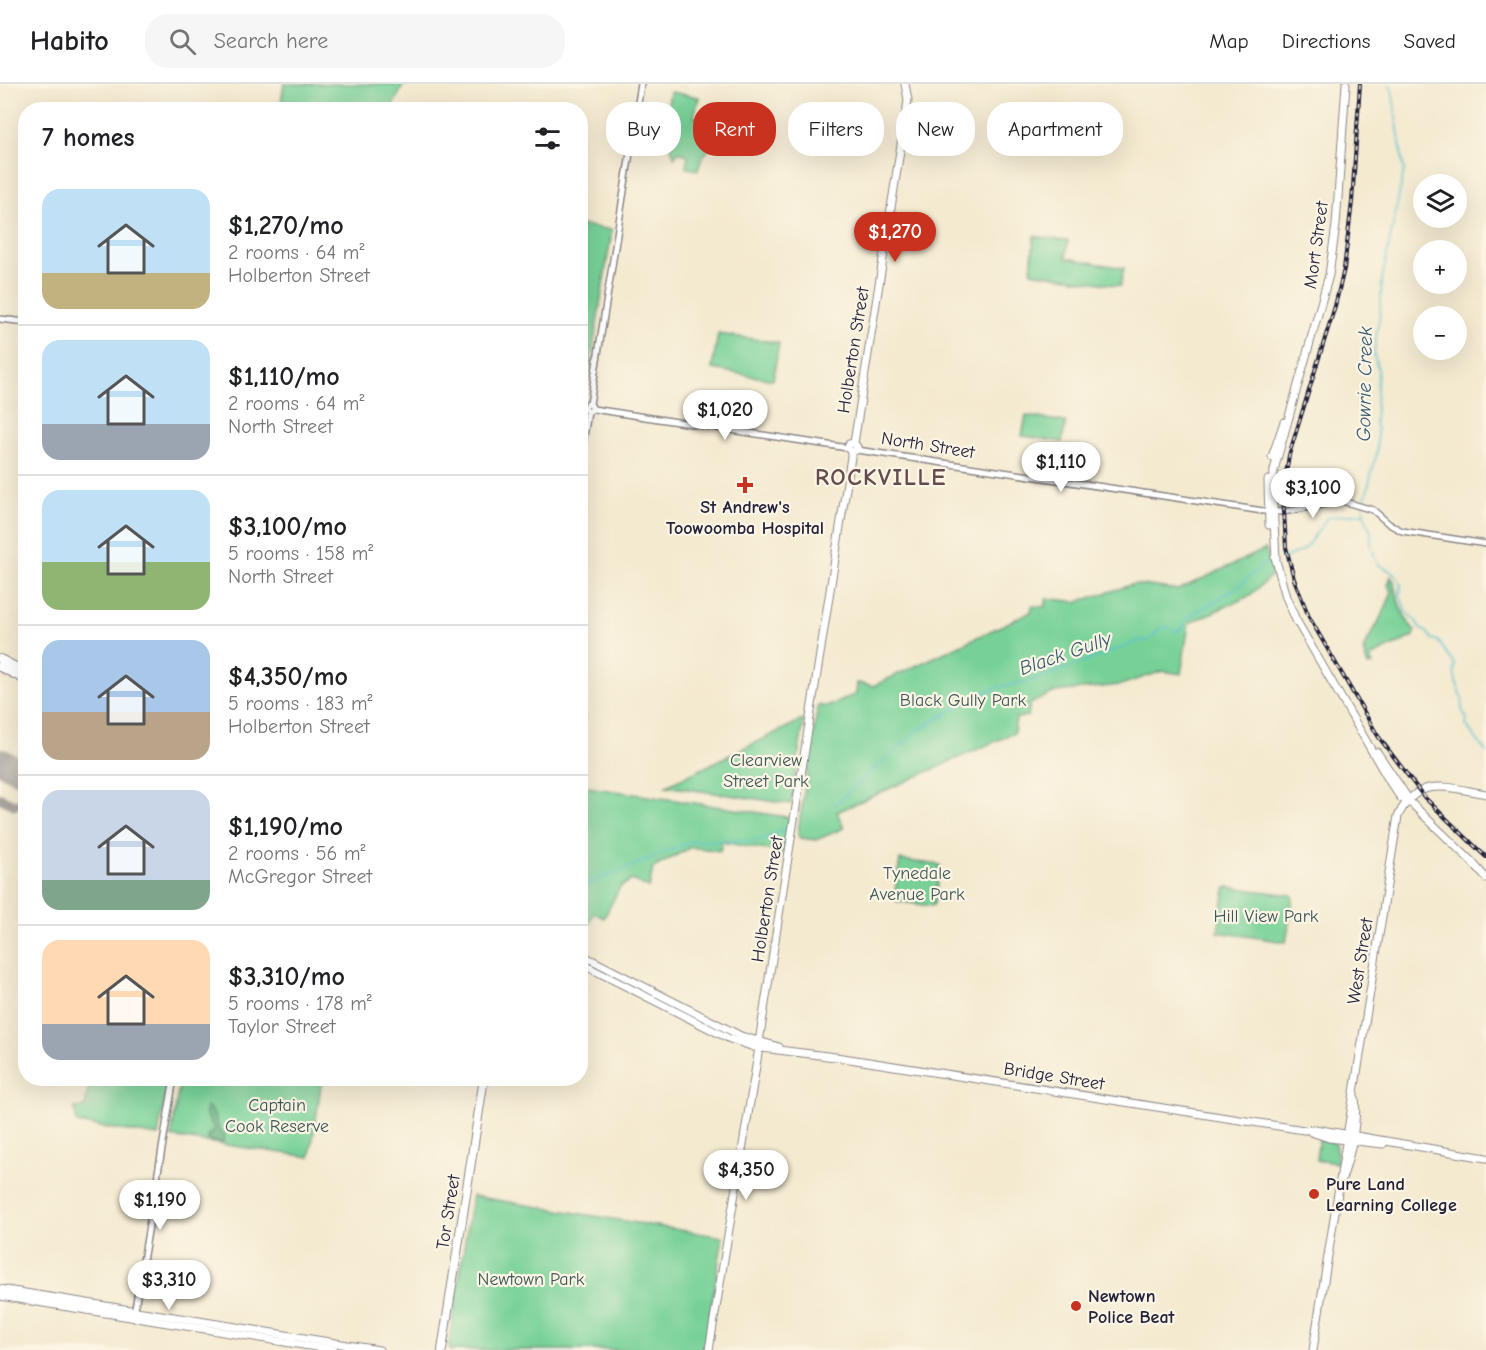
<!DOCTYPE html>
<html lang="en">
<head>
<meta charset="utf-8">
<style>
	:root { --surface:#fff; --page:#f6f6f6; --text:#202124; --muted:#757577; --line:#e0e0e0; --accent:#c8321e }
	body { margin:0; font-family:"Comic Neue",sans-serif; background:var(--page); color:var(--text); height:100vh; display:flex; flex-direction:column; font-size:22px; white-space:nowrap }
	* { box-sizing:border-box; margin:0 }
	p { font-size:20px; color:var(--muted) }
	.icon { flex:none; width:33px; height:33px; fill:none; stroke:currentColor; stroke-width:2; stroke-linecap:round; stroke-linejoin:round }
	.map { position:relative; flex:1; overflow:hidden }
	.sheet { position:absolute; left:18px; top:18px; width:570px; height:984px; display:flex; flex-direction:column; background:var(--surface); border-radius:24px; box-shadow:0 6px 24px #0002 }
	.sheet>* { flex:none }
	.hud { position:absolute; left:606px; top:18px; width:570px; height:54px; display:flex; gap:12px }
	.tools { position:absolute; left:1413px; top:90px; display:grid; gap:12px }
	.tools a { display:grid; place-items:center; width:54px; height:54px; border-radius:50%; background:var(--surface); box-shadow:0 6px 24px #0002; font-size:30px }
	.price { position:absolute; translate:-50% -51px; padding:0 14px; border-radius:21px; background:#fff; color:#222; font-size:20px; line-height:39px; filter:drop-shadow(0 2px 3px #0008) }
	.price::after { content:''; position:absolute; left:50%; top:36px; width:18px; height:14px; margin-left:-9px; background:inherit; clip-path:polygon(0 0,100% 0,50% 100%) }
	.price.active { background:var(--accent); color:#fff }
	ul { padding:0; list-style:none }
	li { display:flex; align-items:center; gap:18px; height:150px; padding:0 24px }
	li+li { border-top:2px solid var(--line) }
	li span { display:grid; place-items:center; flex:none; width:168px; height:120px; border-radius:18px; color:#555 }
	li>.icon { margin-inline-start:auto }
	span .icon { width:72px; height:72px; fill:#fffc; stroke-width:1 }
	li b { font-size:26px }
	h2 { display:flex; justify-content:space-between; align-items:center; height:72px; padding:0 24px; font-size:26px }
	.tag { padding:0 21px; border-radius:24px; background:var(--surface); box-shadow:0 6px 24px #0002; font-size:21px; line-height:54px }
	.tag.active { background:var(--accent); color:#fff }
	header { display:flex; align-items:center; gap:36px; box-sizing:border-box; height:84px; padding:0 30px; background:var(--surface); border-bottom:2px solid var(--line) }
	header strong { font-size:28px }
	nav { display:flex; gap:33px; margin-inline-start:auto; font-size:21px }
	.search { width:420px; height:54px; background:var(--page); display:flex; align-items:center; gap:15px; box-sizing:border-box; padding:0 21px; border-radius:24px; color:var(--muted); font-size:22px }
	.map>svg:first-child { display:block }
	.green { fill:#77d197; stroke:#4c7a69; stroke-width:1.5 }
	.forest { fill:#61b380; stroke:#426a5e; stroke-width:1.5 }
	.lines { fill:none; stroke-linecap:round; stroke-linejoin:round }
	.stream { stroke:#55c0d0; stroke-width:1.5 }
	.taxiway { stroke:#8b8686; stroke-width:10 }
	.runway { stroke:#8b8686; stroke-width:26 }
	.minor-casing { stroke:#8b8686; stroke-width:8 }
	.major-casing { stroke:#8b8686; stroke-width:9 }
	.highway-casing { stroke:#8b8686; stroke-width:10 }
	.minor { stroke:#fff; stroke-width:5 }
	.major { stroke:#fff; stroke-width:7 }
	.highway { stroke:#fff; stroke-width:8 }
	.rail-casing { stroke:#22223b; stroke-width:4 }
	.rail { stroke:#fcf5e5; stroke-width:1.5; stroke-dasharray:4.5; stroke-linecap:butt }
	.poi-dot { fill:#c8321e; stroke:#fcf5e5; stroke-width:2 }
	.labels { text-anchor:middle; stroke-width:4.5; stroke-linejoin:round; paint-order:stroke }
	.street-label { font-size:18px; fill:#22223b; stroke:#fcf5e5 }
	.poi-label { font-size:18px; font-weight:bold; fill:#22223b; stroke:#fcf5e5; text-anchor:start }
	.park-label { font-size:18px; fill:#3c5757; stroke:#fcf5e5 }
	.water-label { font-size:20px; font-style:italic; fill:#34596f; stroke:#fcf5e5 }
	.district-label { font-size:24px; font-weight:bold; letter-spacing:1.5px; fill:#634b4e; stroke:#fcf5e5 }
</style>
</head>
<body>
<header>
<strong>Habito</strong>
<div class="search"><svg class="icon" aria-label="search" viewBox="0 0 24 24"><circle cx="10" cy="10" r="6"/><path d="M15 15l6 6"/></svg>Search here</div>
<nav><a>Map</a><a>Directions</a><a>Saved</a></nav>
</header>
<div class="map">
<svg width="1486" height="1266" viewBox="0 0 1486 1266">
	<rect width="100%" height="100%" fill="#fcf5e5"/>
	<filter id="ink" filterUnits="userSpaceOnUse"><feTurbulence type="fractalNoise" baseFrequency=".0167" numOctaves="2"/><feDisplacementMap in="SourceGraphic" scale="12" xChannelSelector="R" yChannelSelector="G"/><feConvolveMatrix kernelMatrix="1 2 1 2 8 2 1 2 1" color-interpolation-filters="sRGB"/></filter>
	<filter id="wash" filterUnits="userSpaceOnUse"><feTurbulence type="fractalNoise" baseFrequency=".008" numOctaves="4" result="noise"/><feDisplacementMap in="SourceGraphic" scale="24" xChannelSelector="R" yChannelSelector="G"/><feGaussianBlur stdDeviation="1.35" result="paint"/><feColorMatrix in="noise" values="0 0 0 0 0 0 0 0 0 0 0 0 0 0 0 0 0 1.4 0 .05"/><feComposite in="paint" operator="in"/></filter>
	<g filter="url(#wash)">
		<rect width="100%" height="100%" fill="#f4ead0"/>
		<!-- green -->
		<path class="green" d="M 284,0 L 404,0 L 391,25 L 280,25 Z
			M 670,8 L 699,13 L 694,33 L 716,39 L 713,54 L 707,61 L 708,67 L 702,73 L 698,86 L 686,84 L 688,71 L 678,68 L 674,73 L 670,59 L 639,54 L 640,43 L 664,45 Z
			M 581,141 L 612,146 L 590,283 L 581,282 Z
			M 1034,152 L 1068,157 L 1066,174 L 1124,184 L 1120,202 L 1031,188 Z
			M 718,250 L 779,259 L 773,296 L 712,285 Z
			M 1026,332 L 1066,338 L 1062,358 L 1022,352 Z
			M 1266,465 L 1273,490 L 1249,512 L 1189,539 L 1181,590 L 1163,587 L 1120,601 L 1055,608 L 1030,620 L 1028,632 L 1016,634 L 1014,649 L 837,728 L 844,744 L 816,756 L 800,754 L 798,751 L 800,734 L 818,621 L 827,623 L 856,610 L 857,599 L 873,602 L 1031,528 L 1032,522 L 1045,523 L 1047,514 L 1077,518 L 1134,500 L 1178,506 Z
			M 1391,492 C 1396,500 1396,506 1398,516 C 1401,527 1407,538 1415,547 L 1414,552 L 1370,573 L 1373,581 L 1368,582 L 1363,566 C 1373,546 1386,528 1392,507 L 1388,501 Z
			M 804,635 L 791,720 L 666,702 Z
			M 581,702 L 787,733 L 789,735 L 784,769 L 722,758 L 720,767 L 691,763 L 653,784 L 649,804 L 632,796 L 620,803 L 604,834 L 594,829 L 581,855 Z
			M 900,776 L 940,781 L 934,820 L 931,822 L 896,817 L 894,814 Z
			M 1228,803 L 1291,811 L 1293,815 L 1286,858 L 1218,848 L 1225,805 Z
			M 90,995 L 168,995 L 158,1052 L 77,1039 L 75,1024 L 85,1023 Z
			M 180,995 L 322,995 L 310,1073 L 171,1053 Z
			M 1319,1054 L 1335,1059 L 1338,1079 L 1316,1076 Z
			M 472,1112 L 723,1153 L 704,1266 L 450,1266 L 449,1259 Z"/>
		<!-- forest -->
		<path class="forest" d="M 206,1022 C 213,1026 219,1041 219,1048 L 225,1051 L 223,1058 L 219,1059 L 208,1056 L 207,1051 L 211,1050 L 214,1044 L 206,1031 Z"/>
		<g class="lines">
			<!-- stream -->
			<path class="stream" d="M 1389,0 L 1392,5 L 1404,86 L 1382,196 L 1380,229 L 1375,260 L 1374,271 L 1378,285 L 1375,338 L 1377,346 L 1377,368 L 1364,419 L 1364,429 L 1371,447 L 1371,461 L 1374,471 L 1379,481 L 1394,489 L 1401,500 L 1400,511 L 1406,528 L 1416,537 L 1420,545 L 1427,548 L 1432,555 L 1438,557 L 1455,581 C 1452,604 1466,608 1462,626 L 1467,635 L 1466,641 L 1486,668
				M 1281,475 L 1304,466 L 1328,433 L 1363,429
				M 834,721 L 917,647 L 970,615 L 995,604 L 1030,597 L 1071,583 L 1141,556 L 1149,557 L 1160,544 L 1169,543 L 1176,548 L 1184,543 L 1184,536 L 1239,502 L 1264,480 L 1271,478
				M 580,803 L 693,757 L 755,757 L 766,754 L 786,744"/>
			<!-- taxiway -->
			<path class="taxiway" d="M 0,677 L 26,691
				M 0,714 L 15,721 L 26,718"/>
			<!-- runway -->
			<path class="runway" d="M 0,677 L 26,690"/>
		</g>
	</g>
	<g filter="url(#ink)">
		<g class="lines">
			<defs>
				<path id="minor" d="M 0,235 L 26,238
					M 590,320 L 641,0
					M 593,325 L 848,364
					M 857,366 L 1263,427 L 1283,428 L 1342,417 L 1373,426 L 1389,440 L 1402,447 L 1486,460
					M 580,378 L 588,328 L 593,325 L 591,321 L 588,320 L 584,324 L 588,328
					M 134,1230 L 174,994"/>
				<path id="major" d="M 854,359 L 908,16 L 905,0
					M 1272,373 L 1284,338
					M 1268,396 L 1269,441
					M 1275,473 L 1286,513 L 1296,536 L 1391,700 L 1401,714 L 1409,719
					M 1276,475 L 1273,420 L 1274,386 L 1329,191 L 1336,141 L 1346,0
					M 1377,668 L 1411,719 L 1471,777 L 1486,794
					M 580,870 L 741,952 L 779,963
					M 580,879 L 730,955 L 754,963 L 843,974 L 1304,1046 L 1315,1045 L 1486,1074
					M 759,958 L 851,373 L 851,368 L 848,364 L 849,360 L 854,359 L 857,363 L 857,366 L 851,368
					M 1311,1048 L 1329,1054 L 1383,1060
					M 1342,1095 C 1350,1073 1358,1038 1355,1014
					M 0,1205 L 379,1266
					M 0,1212 L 334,1266
					M 709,1266 L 759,964
					M 1313,1266 L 1398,732 C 1419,690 1448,704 1486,710"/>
				<path id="highway" d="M 0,575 L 26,588
					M 0,583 L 26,596
					M 442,1266 L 484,994"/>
			</defs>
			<!-- minor casing -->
			<use href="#minor" class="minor-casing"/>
			<!-- major casing -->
			<use href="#major" class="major-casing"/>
			<!-- highway casing -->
			<use href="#highway" class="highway-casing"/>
			<!-- minor -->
			<use href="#minor" class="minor"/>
			<!-- major -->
			<use href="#major" class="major"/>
			<!-- highway -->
			<use href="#highway" class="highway"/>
			<defs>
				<path id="rail" d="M 1360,0 L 1352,118 L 1344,185 L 1335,222 L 1289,371 L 1283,409 L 1286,463 L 1294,495 L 1309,533 L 1378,652 L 1424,713 L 1486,773"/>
			</defs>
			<!-- rail casing -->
			<use href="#rail" class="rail-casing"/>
			<!-- rail -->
			<use href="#rail" class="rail"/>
		</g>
	</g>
	<!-- markers -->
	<g class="poi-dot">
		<path d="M742 392h6v6h6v6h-6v6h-6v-6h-6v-6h6z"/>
		<circle cx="1314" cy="1110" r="6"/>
		<circle cx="1076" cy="1222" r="6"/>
	</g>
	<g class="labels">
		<!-- street labels -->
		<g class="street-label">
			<text transform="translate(1316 161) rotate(-82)" y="6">Mort Street</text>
			<text transform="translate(853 266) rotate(-81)" y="6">Holberton Street</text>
			<text transform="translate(928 361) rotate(9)" y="6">North Street</text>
			<text transform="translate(767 815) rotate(-81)" y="6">Holberton Street</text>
			<text transform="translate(1360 877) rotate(-81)" y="6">West Street</text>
			<text transform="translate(1054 992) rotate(9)" y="6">Bridge Street</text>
			<text transform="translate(448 1128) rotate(-81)" y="6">Tor Street</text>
		</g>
		<!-- poi labels -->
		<g class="poi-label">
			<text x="745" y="429" text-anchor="middle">St Andrew's<tspan x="745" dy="21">Toowoomba Hospital</tspan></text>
			<text x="1326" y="1106">Pure Land<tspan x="1326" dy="21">Learning College</tspan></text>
			<text x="1088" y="1218">Newtown<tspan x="1088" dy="21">Police Beat</tspan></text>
		</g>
		<!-- park labels -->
		<g class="park-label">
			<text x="963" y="622">Black Gully Park</text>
			<text x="766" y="682">Clearview<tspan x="766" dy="21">Street Park</tspan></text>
			<text x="917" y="795">Tynedale<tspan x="917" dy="21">Avenue Park</tspan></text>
			<text x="1266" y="838">Hill View Park</text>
			<text x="277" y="1027">Captain<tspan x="277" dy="21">Cook Reserve</tspan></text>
			<text x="531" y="1201">Newtown Park</text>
		</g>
		<!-- water labels -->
		<g class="water-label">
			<text transform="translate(1364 300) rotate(-89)" y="7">Gowrie Creek</text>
			<text transform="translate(1065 569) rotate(-19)" y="7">Black Gully</text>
		</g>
		<!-- district labels -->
		<g class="district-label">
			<text x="881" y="401">ROCKVILLE</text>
		</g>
	</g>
</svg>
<div class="tools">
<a><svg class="icon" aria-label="layers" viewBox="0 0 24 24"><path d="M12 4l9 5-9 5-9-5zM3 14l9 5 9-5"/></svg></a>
<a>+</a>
<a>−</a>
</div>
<b class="price active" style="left:895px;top:179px">$1,270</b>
<b class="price" style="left:725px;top:357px">$1,020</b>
<b class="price" style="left:1061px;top:409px">$1,110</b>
<b class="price" style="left:1313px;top:435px">$3,100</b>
<b class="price" style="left:746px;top:1117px">$4,350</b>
<b class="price" style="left:160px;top:1147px">$1,190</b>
<b class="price" style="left:169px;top:1227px">$3,310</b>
<div class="hud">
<a class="tag">Buy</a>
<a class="tag active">Rent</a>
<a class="tag">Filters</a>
<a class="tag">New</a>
<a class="tag">Apartment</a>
</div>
<section class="sheet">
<h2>7 homes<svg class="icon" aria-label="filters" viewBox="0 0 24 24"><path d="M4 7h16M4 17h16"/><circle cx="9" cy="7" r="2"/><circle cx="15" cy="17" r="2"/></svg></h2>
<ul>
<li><span style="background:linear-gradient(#bfe0f5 70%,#c2b280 0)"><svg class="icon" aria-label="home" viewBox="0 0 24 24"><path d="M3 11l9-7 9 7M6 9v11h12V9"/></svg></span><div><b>$1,270/mo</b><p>2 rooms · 64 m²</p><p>Holberton Street</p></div></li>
<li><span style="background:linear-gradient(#bfe0f5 70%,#9aa5b1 0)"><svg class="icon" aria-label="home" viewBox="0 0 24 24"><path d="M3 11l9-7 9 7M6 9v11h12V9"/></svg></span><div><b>$1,110/mo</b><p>2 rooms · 64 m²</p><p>North Street</p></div></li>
<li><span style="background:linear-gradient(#bfe0f5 60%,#8fb573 0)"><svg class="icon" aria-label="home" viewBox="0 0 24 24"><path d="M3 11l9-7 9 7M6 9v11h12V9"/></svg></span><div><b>$3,100/mo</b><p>5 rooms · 158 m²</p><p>North Street</p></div></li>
<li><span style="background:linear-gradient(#a9c7e8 60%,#b9a48a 0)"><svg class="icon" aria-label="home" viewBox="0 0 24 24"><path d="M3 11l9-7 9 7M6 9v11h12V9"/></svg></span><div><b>$4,350/mo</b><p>5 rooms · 183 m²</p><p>Holberton Street</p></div></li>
<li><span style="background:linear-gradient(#c9d6e8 75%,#7fa58c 0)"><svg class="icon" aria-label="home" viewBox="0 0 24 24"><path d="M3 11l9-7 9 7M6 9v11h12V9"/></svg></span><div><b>$1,190/mo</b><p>2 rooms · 56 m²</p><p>McGregor Street</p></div></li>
<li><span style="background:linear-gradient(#ffd9b3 70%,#9aa5b1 0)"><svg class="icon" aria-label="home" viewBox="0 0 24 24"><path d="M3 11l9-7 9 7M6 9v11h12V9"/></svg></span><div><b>$3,310/mo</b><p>5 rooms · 178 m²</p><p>Taylor Street</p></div></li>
</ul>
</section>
</div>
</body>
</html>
